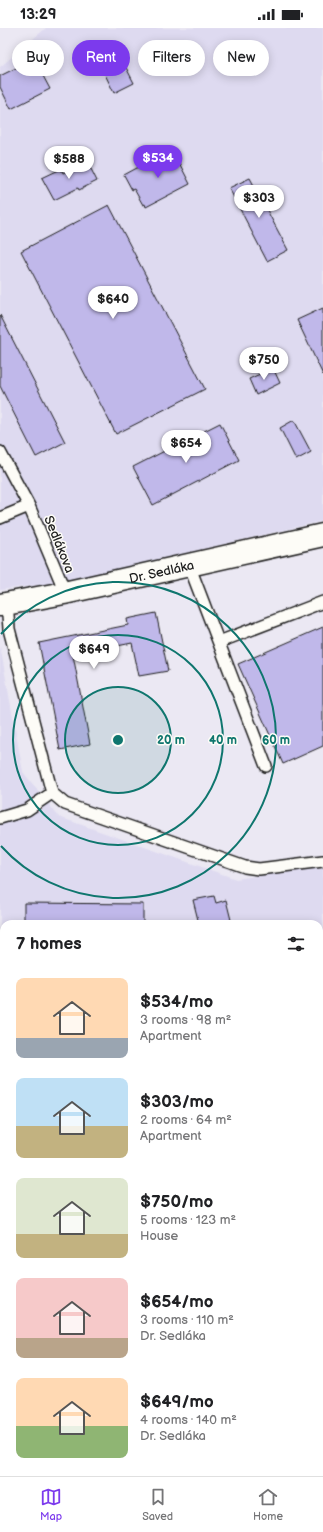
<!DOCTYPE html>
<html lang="en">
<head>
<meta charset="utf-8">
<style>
	:root { --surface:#fff; --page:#f6f6f6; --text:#202124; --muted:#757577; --line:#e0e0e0; --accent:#7c3aed }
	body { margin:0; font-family:"Balsamiq Sans",sans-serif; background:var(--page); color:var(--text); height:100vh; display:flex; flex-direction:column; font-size:15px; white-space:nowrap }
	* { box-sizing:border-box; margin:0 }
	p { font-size:13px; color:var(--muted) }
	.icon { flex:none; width:22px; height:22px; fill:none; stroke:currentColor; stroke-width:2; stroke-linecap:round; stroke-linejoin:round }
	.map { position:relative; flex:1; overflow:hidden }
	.drawer { position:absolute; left:0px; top:892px; width:323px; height:556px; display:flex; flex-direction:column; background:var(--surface); border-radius:12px 12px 0 0; box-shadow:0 2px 10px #0003 }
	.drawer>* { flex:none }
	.hud { position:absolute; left:12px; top:12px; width:299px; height:36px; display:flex; gap:8px }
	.price { position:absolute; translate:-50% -34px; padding:0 9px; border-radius:14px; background:#fff; color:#222; font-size:13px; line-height:26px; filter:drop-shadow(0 1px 2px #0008) }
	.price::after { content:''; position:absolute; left:50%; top:24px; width:12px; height:9px; margin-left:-6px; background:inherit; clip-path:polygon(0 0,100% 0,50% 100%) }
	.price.active { background:var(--accent); color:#fff }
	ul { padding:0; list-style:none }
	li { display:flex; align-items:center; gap:12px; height:100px; padding:0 16px }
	li span { display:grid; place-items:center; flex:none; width:112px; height:80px; border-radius:8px; color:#555 }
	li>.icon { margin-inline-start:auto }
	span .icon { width:48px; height:48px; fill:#fffc; stroke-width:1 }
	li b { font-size:17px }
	h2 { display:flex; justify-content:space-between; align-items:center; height:48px; padding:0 16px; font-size:17px }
	.tag { padding:0 14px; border-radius:18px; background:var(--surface); box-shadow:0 2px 10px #0003; font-size:14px; line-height:36px }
	.tag.active { background:var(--accent); color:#fff }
	.status { display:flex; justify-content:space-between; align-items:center; height:28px; padding:0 20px; background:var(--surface); direction:ltr }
	.status svg { height:11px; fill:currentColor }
	.menu { display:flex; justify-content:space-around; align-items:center; height:56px; border-top:1px solid var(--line); background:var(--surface); font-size:11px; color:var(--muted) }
	.menu a { display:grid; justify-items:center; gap:2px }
	.menu .active { color:var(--accent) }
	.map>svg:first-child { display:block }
	.built { fill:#dedaf0 }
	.green { fill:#b7d48d; stroke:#6a7854 }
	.building { fill:#c0b8ea; stroke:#1c1c1c }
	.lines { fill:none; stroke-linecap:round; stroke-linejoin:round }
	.lane-casing { stroke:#1c1c1c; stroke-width:14 }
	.street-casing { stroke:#1c1c1c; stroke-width:24 }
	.secondary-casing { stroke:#1c1c1c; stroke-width:25 }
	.path { stroke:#1c1c1c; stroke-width:2.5; stroke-dasharray:1 3; stroke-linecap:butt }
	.lane { stroke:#fdfcf7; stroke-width:11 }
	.street { stroke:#fdfcf7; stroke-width:21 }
	.secondary { stroke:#fdfcf7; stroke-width:22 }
	.rail { stroke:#1c1c1c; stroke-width:3; stroke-dasharray:6 3; stroke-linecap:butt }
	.ring { fill:none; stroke:#0f766e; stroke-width:2 }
	.labels { text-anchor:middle; stroke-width:3; stroke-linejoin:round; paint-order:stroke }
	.street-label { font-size:13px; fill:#1c1c1c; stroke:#fdfcf7 }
	.centre { fill:#0f766e; stroke:#fdfcf7; stroke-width:2 }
	.ring-label { font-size:12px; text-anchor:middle; font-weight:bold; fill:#0f766e; stroke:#fdfcf7; stroke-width:3; stroke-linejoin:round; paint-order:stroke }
</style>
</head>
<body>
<div class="status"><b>13:29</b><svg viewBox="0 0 49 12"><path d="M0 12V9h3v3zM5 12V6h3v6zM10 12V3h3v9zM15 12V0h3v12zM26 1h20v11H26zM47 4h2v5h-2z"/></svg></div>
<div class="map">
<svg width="323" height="1448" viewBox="0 0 323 1448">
	<rect width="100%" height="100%" fill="#ebe8f3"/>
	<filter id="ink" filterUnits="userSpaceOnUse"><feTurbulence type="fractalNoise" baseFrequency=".025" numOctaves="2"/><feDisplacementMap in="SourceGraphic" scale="8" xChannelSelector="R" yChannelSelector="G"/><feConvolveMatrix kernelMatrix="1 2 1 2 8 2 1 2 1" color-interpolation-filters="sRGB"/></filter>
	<g filter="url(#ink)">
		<!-- built -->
		<path class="built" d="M 46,0 L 323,0 L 323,493 L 61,554 L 0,562 L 0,39 Z
			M 0,618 L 23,744 L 59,789 L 236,851 L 323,838 L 323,1090 L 319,1091 L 319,896 L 4,896 L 4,1269 L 0,1267 Z
			M 323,1362 L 323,1448 L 106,1448 L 116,1444 L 319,1444 L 319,1363 Z
			M 0,1400 L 4,1401 L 4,1444 L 70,1444 L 72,1448 L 0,1448 Z"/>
		<!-- green -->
		<path class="green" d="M 323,1134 L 323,1174 L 319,1174 L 319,1135 Z
			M 323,1234 L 323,1309 L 319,1298 L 319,1235 Z"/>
		<!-- building -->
		<path class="building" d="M 118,24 L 134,55 L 114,65 L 99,34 Z
			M 34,31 L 50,61 L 11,81 L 0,59 L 0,48 Z
			M 172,121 L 190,156 L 146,179 L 145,176 L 143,177 L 134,161 L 132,162 L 124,147 Z
			M 87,133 L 97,153 L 79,162 L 78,160 L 54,172 L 42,150 L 61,141 L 63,145 Z
			M 250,150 L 288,222 L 267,233 L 229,160 Z
			M 109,177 L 205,361 L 116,406 L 21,223 Z
			M 323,280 L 323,347 L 297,292 Z
			M 0,287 L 65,414 L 36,429 L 0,358 Z
			M 273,340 L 280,355 L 256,367 L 249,351 Z
			M 294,392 L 311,424 L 296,432 L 280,400 Z
			M 220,395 L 239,432 L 153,477 L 133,439 Z
			M 156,585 L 168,643 L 139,648 L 132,615 L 73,627 L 90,716 L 60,722 L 39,615 L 128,597 L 127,591 Z
			M 323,599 L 323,718 L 283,736 L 238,636 Z
			M 214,868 L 216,875 L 226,872 L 231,892 L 214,896 L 199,896 L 193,872 Z
			M 24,875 L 143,876 L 143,896 L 24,896 Z"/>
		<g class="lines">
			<defs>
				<path id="lane" d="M 0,424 L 29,478 L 61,554 L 64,565
					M 0,490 L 29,478
					M 189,537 L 266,738
					M 5,576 L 8,587 L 9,601 L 52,765 L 65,776 L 245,839 L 259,841 L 323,833
					M 219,614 L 323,574
					M 0,790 L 27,782 L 52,765
					M 319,1125 L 323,1124
					M 319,1183 L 323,1183
					M 0,1241 L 4,1240
					M 319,1343 L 323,1355
					M 84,1448 L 96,1444"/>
				<path id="street" d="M 0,1374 L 4,1376"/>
				<g id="secondary">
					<path id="s1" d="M 0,577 L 64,565 L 323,507"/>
					<path d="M 319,1327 L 323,1326"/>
				</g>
			</defs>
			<!-- lane casing -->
			<use href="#lane" class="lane-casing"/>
			<!-- street casing -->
			<use href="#street" class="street-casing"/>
			<!-- secondary casing -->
			<use href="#secondary" class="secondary-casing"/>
			<!-- path -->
			<path class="path" d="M 319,1099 L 323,1097
				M 319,1224 L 323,1222
				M 264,1444 L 265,1448"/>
			<!-- lane -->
			<use href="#lane" class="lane"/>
			<!-- street -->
			<use href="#street" class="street"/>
			<!-- secondary -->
			<use href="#secondary" class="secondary"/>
			<!-- rail -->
			<path class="rail" d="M 319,1028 L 323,1027
				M 319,1058 L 323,1057
				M 0,1123 L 4,1122
				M 0,1152 L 4,1151"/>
		</g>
	</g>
	<!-- distance rings -->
	<circle cx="118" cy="712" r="53" fill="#0f766e" fill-opacity=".12"/>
	<g class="ring">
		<circle cx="118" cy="712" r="53"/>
		<circle cx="118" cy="712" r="105"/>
		<path d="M1 606A158 158 0 1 1 1 818"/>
	</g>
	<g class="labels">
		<!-- street labels -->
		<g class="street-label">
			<text transform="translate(60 516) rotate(68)" y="5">Sedlákova</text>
			<text dy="5" stroke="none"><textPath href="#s1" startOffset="165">Dr. Sedláka</textPath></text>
		</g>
	</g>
	<circle cx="118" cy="712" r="6" class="centre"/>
	<g class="ring-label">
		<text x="171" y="716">20 m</text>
		<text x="223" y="716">40 m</text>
		<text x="276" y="716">60 m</text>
	</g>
</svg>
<b class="price active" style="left:158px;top:151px">$534</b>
<b class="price" style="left:69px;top:152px">$588</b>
<b class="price" style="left:259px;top:191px">$303</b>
<b class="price" style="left:113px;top:292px">$640</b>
<b class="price" style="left:264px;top:353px">$750</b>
<b class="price" style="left:186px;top:436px">$654</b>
<b class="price" style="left:94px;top:642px">$649</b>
<div class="hud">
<a class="tag">Buy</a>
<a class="tag active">Rent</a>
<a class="tag">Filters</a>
<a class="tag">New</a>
</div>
<section class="drawer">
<h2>7 homes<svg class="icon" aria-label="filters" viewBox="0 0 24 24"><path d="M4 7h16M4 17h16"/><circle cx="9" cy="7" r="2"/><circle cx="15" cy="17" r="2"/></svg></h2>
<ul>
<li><span style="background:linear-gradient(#ffd9b3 75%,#9aa5b1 0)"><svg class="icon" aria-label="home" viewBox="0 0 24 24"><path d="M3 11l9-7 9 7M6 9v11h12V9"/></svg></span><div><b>$534/mo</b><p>3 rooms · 98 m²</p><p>Apartment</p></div></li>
<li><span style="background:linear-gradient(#bfe0f5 60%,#c2b280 0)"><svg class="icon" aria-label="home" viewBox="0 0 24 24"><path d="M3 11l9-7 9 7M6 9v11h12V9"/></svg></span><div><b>$303/mo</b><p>2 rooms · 64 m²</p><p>Apartment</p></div></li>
<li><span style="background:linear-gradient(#dfe7d0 70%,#c2b280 0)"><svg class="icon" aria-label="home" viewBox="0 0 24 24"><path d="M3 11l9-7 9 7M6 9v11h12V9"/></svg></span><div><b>$750/mo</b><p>5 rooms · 123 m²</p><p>House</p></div></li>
<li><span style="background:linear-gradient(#f6c9c9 75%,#b9a48a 0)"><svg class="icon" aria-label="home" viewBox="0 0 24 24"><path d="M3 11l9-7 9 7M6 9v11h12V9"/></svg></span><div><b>$654/mo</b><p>3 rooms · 110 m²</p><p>Dr. Sedláka</p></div></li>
<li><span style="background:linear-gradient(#ffd9b3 60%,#8fb573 0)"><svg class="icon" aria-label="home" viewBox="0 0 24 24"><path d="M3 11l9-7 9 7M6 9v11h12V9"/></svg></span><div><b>$649/mo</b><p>4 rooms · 140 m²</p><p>Dr. Sedláka</p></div></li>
</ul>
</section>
</div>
<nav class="menu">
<a class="active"><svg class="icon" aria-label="map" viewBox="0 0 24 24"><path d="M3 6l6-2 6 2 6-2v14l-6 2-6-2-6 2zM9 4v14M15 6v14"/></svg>Map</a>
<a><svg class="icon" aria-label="saved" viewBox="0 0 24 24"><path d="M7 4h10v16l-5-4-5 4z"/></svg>Saved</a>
<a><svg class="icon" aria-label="home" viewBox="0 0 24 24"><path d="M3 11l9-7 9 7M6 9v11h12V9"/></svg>Home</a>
</nav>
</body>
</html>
